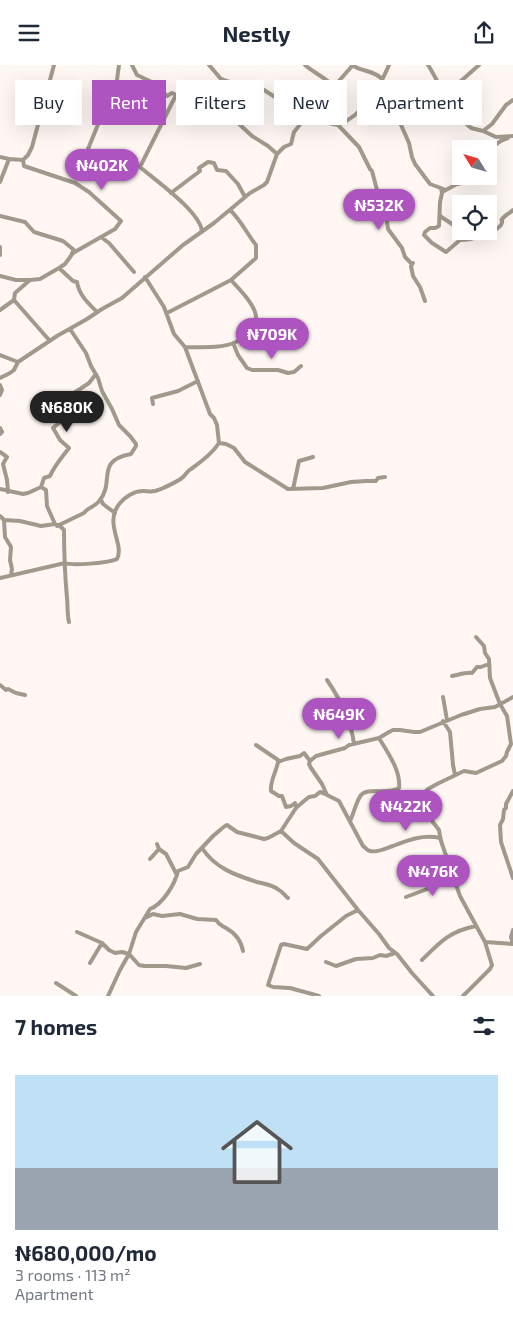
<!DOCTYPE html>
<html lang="en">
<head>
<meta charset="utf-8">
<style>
	:root { --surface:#fff; --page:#f6f6f7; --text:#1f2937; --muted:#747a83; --accent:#ad54c1 }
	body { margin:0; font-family:"Exo 2",sans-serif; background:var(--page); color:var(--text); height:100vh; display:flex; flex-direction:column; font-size:19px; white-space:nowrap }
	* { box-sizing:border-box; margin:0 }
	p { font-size:16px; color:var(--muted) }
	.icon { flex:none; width:28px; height:28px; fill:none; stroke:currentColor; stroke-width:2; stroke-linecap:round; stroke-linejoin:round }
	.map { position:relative; height:931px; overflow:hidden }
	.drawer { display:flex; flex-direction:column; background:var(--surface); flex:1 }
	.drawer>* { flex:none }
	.hud { position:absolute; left:15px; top:15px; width:484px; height:45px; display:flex; gap:10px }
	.needle { width:32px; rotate:307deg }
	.fabs { position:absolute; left:452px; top:75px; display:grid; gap:10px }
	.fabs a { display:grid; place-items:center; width:45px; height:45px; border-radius:0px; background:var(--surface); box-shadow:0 5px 20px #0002; font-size:25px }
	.price { position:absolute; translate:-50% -42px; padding:0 11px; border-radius:18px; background:var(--accent); color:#fff; font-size:16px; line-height:32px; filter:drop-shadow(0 1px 2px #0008) }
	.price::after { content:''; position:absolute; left:50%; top:30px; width:15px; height:11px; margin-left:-8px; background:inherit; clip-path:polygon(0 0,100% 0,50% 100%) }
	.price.active { background:#222; color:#fff }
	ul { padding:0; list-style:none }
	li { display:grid; align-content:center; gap:10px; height:265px; padding:0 15px }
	li span { display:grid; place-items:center; height:155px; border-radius:0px; color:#555 }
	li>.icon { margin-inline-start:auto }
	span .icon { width:90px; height:90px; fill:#fffc; stroke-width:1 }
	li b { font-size:21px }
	h2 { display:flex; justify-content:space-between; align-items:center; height:60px; padding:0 15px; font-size:21px }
	.pill { padding:0 18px; border-radius:0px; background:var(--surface); box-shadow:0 5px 20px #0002; font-size:18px; line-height:45px }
	.pill.active { background:var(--accent); color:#fff }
	header { display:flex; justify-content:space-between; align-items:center; height:65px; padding:0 15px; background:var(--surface); font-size:22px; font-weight:700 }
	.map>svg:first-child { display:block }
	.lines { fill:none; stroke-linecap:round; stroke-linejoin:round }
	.street { stroke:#a19a8c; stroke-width:4 }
</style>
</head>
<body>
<header><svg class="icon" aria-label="menu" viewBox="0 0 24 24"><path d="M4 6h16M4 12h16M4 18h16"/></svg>Nestly<svg class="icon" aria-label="share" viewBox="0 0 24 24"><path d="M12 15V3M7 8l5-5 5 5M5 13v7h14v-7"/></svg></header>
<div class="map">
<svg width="513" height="931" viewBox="0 0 513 931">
	<rect width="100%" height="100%" fill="#fff7f3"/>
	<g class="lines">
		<!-- street -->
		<path class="street" d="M 132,0 L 137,10 L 156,19 L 167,31 L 172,28 L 181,32 L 200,46 L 213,50 L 226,51 L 230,53 L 238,58 L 252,71 L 268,81 L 277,89
			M 209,0 L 221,14 L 249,24 L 264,25 L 275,32 L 282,39 L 285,40 L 297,39 L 300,44 L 300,51 L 302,57
			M 305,0 C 313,7 322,11 330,18
			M 352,0 C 362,7 374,5 382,14
			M 428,0 C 436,13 443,24 442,40 L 448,42 L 452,49 L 461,54 L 471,63 L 483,66 L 496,72 L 513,71
			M 381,17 L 383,23 L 387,28 L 409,78 L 412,92 L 415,99 L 430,119 L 446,125
			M 176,30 L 140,102 C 155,115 201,147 202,167
			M 443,32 L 479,0
			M 302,54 L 326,19 L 338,17 L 353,0
			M 399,54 C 412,55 428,54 437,45 L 448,42
			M 338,60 C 362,51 379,24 389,0
			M 483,66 L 492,59 L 506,40 L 513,35
			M 0,92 L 9,94
			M 86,95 L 88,84 L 99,57 L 112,32 L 116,22 L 119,0
			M 489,108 C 499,94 481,82 508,73
			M 0,117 L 9,94 L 23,95 L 28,90 L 32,82 L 54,0
			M 441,123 L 442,128 L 440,137 L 439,161 L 435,163 L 430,163 L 425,167 L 424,170 L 432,178 L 446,187 L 460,175 C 471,175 494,169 501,160 C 505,153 498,158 504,152 C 507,149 510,148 513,145
			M 444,126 L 457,119 L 468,117 L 476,111
			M 171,128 L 200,106 L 199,103 L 208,97 L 214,98 L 217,105 L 226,106 L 238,119 L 245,132
			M 0,151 L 25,157 L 34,167 L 63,176 L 74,185 L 72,188
			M 440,151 L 455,161 L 460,175
			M 101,172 L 109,178 L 134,207
			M 0,182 L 0,190
			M 59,203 L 73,216 L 77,217 C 79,230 88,238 97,247
			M 0,211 L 16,215 L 30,215
			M 14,235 L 35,259 L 50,276
			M 0,245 L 14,235 L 15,228 L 30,215 L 40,214 L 59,203 L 65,199 L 73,188 L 115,164 L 121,156 L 89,127 L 75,118 L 24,101 L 23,95
			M 167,248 L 231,215
			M 233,278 L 238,290 L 247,303 L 252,305 L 278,305 L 288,308 L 294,307 L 301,301
			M 185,282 C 201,282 221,284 236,277 C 240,275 244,271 248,267 C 252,264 256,260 256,254 C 257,241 239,224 231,215 L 256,193 L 256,180 C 247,169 241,155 230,145
			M 0,290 L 18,297
			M 0,313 L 10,308 L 14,305 L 18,297 L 57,271 L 87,254 L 102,244 L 122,233 L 183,180 L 214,158 L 250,128 L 264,120 L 267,117 L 277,89 L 284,82 L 291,79 L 294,67 L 302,57 L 314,55 L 338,60 L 359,82 L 370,104 L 372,106 L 377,125 L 384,134 L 388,164 L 402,183 L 405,192 L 411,198 L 413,198 L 411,201 L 413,211 L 420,222 L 425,236
			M 0,320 L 2,325 L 0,330
			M 153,339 L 152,333 L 178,326 L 198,316
			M 0,363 L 2,367 L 0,369
			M 219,378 L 226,379 L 234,383 L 245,397 L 288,424 L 323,423 L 351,417 L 366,416 L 376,416 L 378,413 L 385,412
			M 0,387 L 7,392 L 3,399 L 7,415 L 8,427
			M 41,422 L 44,413 L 50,411 C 54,401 62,392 69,383 L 60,375 L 53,363 L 66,352 L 69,347 L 71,330 L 89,318 L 96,309
			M 41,422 L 46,425 L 47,441 L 55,459
			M 0,424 L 23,429 L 28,428 L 41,422
			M 293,424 L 299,396 L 313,392
			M 101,435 L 103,439 L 115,448
			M 0,451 L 4,455 L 5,472 L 11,482 L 10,495 L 12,504 L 11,510
			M 4,455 L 20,456 L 41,461 L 55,459 L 61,462 L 64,465 C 64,488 65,511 67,533 C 68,542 67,549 69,557
			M 57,461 L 84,448 C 87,443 95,442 99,436 C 116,417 94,396 131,389 L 136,381 L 136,379 L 130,371 L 119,360 L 112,344 L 102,326 L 98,313 L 91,301 L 86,288 L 70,264
			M 0,513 L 65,498 C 72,501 109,498 117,494 C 125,479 103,458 120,438 C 125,432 134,426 143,426 C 147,426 151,427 155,426 C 160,425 179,416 183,412 C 186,409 187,406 191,404 C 201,397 212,389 219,378 L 217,360 L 214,353 L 210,349 L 185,282 L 174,269 L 164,242 L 145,212
			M 452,611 C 458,610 466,607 472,608 L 477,602 L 481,602 L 486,600
			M 327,615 C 340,634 351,655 354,679
			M 0,620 L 6,625 L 8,624 L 16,628 L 25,630
			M 443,632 L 447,655
			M 443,656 L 450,667 L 453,700 L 455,710
			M 256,680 L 278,695 L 278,697
			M 310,696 L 316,691 L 345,683 L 349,680 L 379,673 L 389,667 L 393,665 L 400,665 L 414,667 L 420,667 L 461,650 L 480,644 L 495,642 L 513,632
			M 278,697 L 286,694 L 300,691 L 304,688 L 310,696 L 309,699 L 311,703 L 322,719 L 327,730 L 339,736 L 363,781 C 366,783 366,785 370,786 C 377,788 386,783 393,781 C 408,775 424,769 440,773
			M 278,697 C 276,708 270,715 271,726 L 279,731 L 282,731 L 286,742 L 291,741 L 295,738 L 296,742
			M 513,726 L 506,739 L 506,743 L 504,745 L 503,754 L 500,760 L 501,777 L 513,813
			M 350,756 C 354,748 356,737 361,730 C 368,722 388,730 399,723 C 401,706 388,688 379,673
			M 281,766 L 294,778 L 318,794 L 358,845 L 379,869 L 389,883 L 397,889 L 412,908 L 433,931
			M 157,779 L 159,784 L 166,789 L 177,810
			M 202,783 C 215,803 235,810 257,817 C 265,819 273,820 279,825 C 283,827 285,831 288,833
			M 150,794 L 159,784
			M 406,832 L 454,814
			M 145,853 L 153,849 L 162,851 L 180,849 L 197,854 L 216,855 C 219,860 221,860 226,863 C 235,868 241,875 243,886
			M 513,865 L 511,872 L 513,879
			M 77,867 L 102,878 L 109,885 L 115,888 L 122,887 L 129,889 L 139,900 L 144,901 L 166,901 L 186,903 L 200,899
			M 485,877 L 513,879
			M 422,895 C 440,877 450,866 476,861
			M 326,897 L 336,901 L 356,894 L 373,893 L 380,890 L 386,891 L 395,888
			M 90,898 L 102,878
			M 56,918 L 76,931
			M 108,931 L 120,905 L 129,889 L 136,867 L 150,844 C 163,839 175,819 178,806 L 188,802 L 196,789 L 214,770 C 219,767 222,762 227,760 L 237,767 L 264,774 L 268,773 L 281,766 L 296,743 L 304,736 L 309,732 L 315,731 L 320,727 L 326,729
			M 319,931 L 290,923 L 273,922 L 268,920 L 281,880 L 284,879 L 307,884 L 321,871 L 346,851 L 358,845
			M 463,931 L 490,904 L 492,900 L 485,877 L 460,831 L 441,776 L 439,765 L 429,752 L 423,736 L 425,727 L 428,724 L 437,719 L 464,706 L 476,708 L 502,696 L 506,691 L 507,687 L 511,679 L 507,651 L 500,639 L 490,613 L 489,594 L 485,588 L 484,581 L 476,572"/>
	</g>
</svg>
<div class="fabs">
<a><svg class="needle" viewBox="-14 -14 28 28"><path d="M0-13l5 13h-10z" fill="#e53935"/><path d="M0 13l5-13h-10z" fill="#747a83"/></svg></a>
<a><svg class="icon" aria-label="locate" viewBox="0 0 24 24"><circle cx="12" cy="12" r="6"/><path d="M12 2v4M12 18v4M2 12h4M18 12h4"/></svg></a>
</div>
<b class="price" style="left:102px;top:126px">₦402K</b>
<b class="price" style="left:379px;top:166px">₦532K</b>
<b class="price" style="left:272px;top:295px">₦709K</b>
<b class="price active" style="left:67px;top:368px">₦680K</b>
<b class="price" style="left:339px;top:675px">₦649K</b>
<b class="price" style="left:406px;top:767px">₦422K</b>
<b class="price" style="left:433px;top:832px">₦476K</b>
<div class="hud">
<a class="pill">Buy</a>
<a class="pill active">Rent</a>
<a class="pill">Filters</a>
<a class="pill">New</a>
<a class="pill">Apartment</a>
</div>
</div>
<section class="drawer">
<h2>7 homes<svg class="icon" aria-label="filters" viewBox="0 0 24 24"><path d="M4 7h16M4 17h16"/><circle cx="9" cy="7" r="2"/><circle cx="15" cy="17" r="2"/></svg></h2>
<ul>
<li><span style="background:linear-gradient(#bfe0f5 60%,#9aa5b1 0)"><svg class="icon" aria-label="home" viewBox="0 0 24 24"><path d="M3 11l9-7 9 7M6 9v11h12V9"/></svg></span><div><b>₦680,000/mo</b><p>3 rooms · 113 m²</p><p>Apartment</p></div></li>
</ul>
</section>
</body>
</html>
